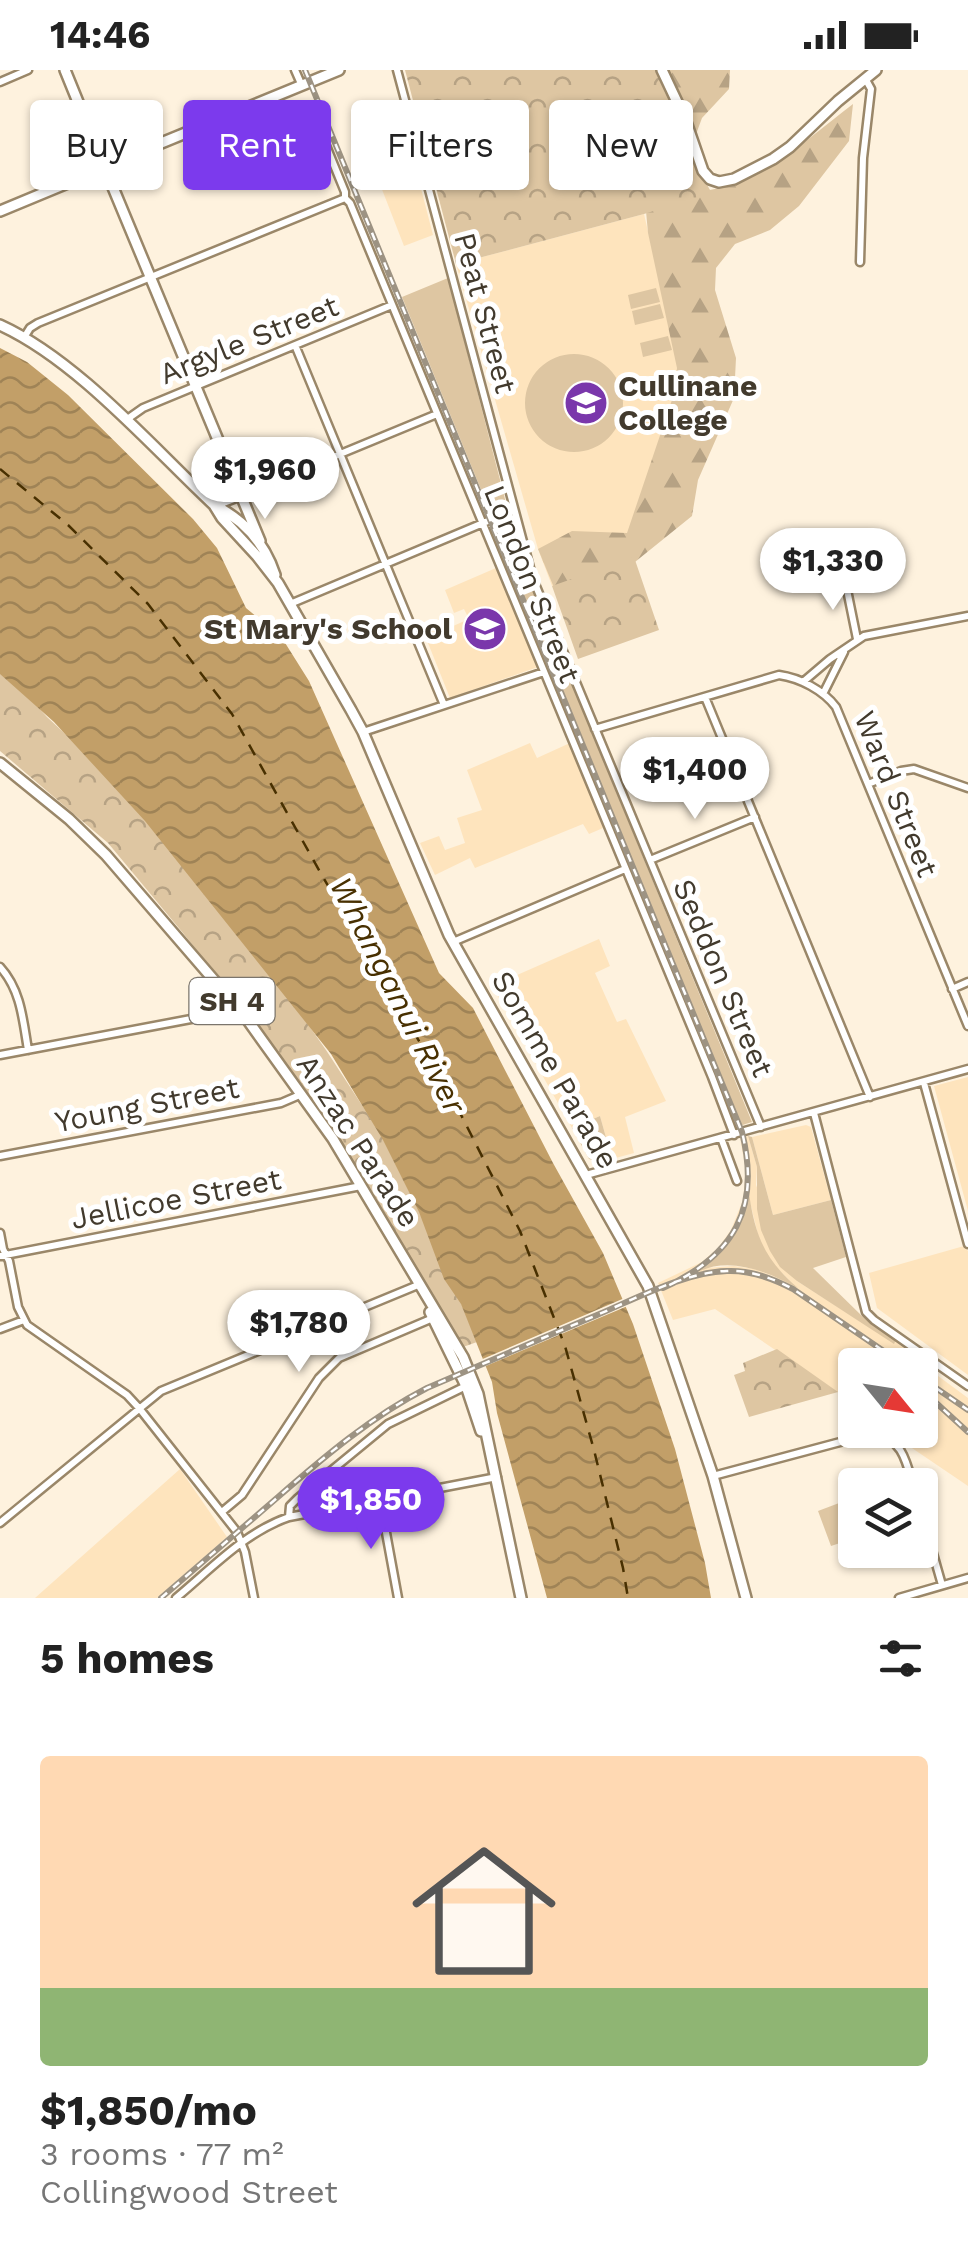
<!DOCTYPE html>
<html lang="en">
<head>
<meta charset="utf-8">
<style>
	:root { --surface:#fff; --page:#f6f6f6; --text:#222; --muted:#767676; --accent:#7c3aed }
	body { margin:0; font-family:"Work Sans",sans-serif; background:var(--page); color:var(--text); height:100vh; display:flex; flex-direction:column; font-size:38px; white-space:nowrap }
	* { box-sizing:border-box; margin:0 }
	p { font-size:32px; color:var(--muted) }
	.icon { flex:none; width:55px; height:55px; fill:none; stroke:currentColor; stroke-width:2; stroke-linecap:round; stroke-linejoin:round }
	.map { position:relative; height:1528px; overflow:hidden }
	.drawer { display:flex; flex-direction:column; background:var(--surface); flex:1 }
	.drawer>* { flex:none }
	.guide { position:absolute; left:30px; top:30px; width:910px; height:90px; display:flex; gap:20px }
	.needle { width:65px; rotate:120deg }
	.controls { position:absolute; left:838px; top:1278px; display:grid; gap:20px }
	.controls a { display:grid; place-items:center; width:100px; height:100px; border-radius:10px; background:var(--surface); box-shadow:0 2px 8px #0004; font-size:50px }
	.price { position:absolute; translate:-50% -85px; padding:0 22px; border-radius:35px; background:#fff; color:#222; font-size:32px; line-height:65px; filter:drop-shadow(0 2px 5px #0008) }
	.price::after { content:''; position:absolute; left:50%; top:60px; width:30px; height:22px; margin-left:-15px; background:inherit; clip-path:polygon(0 0,100% 0,50% 100%) }
	.price.on { background:var(--accent); color:#fff }
	ul { padding:0; list-style:none }
	li { display:grid; align-content:center; gap:20px; height:530px; padding:0 40px }
	li span { display:grid; place-items:center; height:310px; border-radius:10px; color:#555 }
	li>.icon { margin-inline-start:auto }
	span .icon { width:180px; height:180px; fill:#fffc; stroke-width:1 }
	li b { font-size:42px }
	h2 { display:flex; justify-content:space-between; align-items:center; height:120px; padding:0 40px; font-size:42px }
	.tag { padding:0 35px; border-radius:10px; background:var(--surface); box-shadow:0 2px 8px #0004; font-size:35px; line-height:90px }
	.tag.on { background:var(--accent); color:#fff }
	.status { display:flex; justify-content:space-between; align-items:center; height:70px; padding:0 50px; background:var(--surface); direction:ltr }
	.status svg { height:28px; fill:currentColor }
	.map>svg:first-child { display:block }
	.built { fill:#fee4bd; fill-rule:evenodd }
	.grass { fill:#dec6a2 }
	.forest { fill:url(#forest-firs) }
	.park { fill:url(#park-crowns) }
	.water { fill:url(#water-waves) }
	.pier { fill:#fef2de }
	.lines { fill:none; stroke-linecap:round; stroke-linejoin:round }
	.ferry { stroke:#483001; stroke-width:2.5; stroke-dasharray:12 10; stroke-linecap:butt }
	.street-casing { stroke:#9a8769; stroke-width:11 }
	.secondary-casing { stroke:#9a8769; stroke-width:14 }
	.primary-casing { stroke:#9a8769; stroke-width:14 }
	.street { stroke:#fff; stroke-width:6 }
	.secondary { stroke:#fff; stroke-width:9 }
	.primary { stroke:#fff; stroke-width:9 }
	.rail-casing { stroke:#9d9383; stroke-width:6 }
	.rail { stroke:#fff; stroke-width:2.5; stroke-dasharray:8; stroke-linecap:butt }
	.labels { text-anchor:middle; stroke-width:10; stroke-linejoin:round; paint-order:stroke }
	.shield { fill:#fff; stroke:#7b756c; stroke-width:2.5 }
	.shield-label { font-size:28px; font-weight:bold; fill:#423a2d }
	.street-label { font-size:30px; fill:#423a2d; stroke:#fff }
	.poi-label { font-size:30px; font-weight:bold; fill:#423a2d; stroke:#fff; text-anchor:start }
	.water-label { font-size:32px; font-style:italic; fill:#483001; stroke:#fff }
</style>
</head>
<body>
<div class="status"><b>14:46</b><svg viewBox="0 0 49 12"><path d="M0 12V9h3v3zM5 12V6h3v6zM10 12V3h3v9zM15 12V0h3v12zM26 1h20v11H26zM47 4h2v5h-2z"/></svg></div>
<div class="map">
<svg width="968" height="1528" viewBox="0 0 968 1528">
	<defs>
		<pattern id="forest-firs" width="22" height="20" patternUnits="userSpaceOnUse" patternTransform="scale(2.5)"><rect width="22" height="20" fill="#dec6a2"/><path d="M5 1l3.5 6h-7zM16 11l3.5 6h-7z" fill="#b6a284"/></pattern>
		<pattern id="park-crowns" width="20" height="18" patternUnits="userSpaceOnUse" patternTransform="scale(2.5)"><rect width="20" height="18" fill="#dec6a2"/><path d="M2 6a3 3 0 1 1 6 0M12 15a3 3 0 1 1 6 0" fill="none" stroke="#b6a284"/></pattern>
		<pattern id="water-waves" width="16" height="10" patternUnits="userSpaceOnUse" patternTransform="scale(2.5)"><rect width="16" height="10" fill="#c29f68"/><path d="M0 5q4-4 8 0t8 0" fill="none" stroke="#9f8356"/></pattern>
	</defs>
	<rect width="100%" height="100%" fill="#fef2de"/>
	<!-- built -->
	<path class="built" d="M 398,30 L 433,165 L 404,176 L 355,50 Z
		M 644,144 L 681,305 L 634,487 L 552,516 L 538,479 L 456,194 Z
		M 496,498 L 538,597 L 450,628 L 426,568 L 469,549 L 464,539 L 454,543 L 445,520 Z
		M 530,673 L 537,688 L 570,673 L 603,758 L 589,764 L 583,754 L 475,798 L 470,788 L 435,805 L 420,773 L 439,766 L 445,780 L 465,773 L 457,748 L 482,740 L 467,700 Z
		M 599,869 L 610,896 L 595,903 L 617,952 L 626,949 L 666,1031 L 625,1047 L 634,1083 L 612,1089 L 600,1046 L 572,1058 L 492,916 Z
		M 968,1007 L 968,1141 L 934,1016 Z
		M 806,1055 L 811,1057 L 831,1130 L 773,1145 L 752,1067 Z
		M 748,1066 L 757,1097 L 756,1115 L 797,1211 L 894,1273 L 896,1270 L 936,1298 L 934,1303 L 968,1328 L 968,1416 L 906,1374 L 890,1360 L 920,1360 L 920,1295 L 855,1295 L 855,1334 L 715,1239 L 673,1250 L 658,1213 L 702,1192 L 718,1178 L 731,1160 L 743,1130 L 746,1101 L 740,1068 ZM 749,1128 L 760,1173 L 771,1192 L 793,1214 L 755,1199 L 734,1196 L 706,1198 L 720,1186 L 738,1159 L 746,1143 Z
		M 964,1176 L 968,1181 L 968,1305 L 877,1238 L 869,1203 Z
		M 180,1399 L 227,1467 L 157,1528 L 35,1528 Z"/>
	<!-- grass -->
	<path class="grass" d="M 448,208 L 506,433 L 504,439 L 491,444 L 402,227 Z
		M 656,218 L 660,232 L 631,239 L 628,225 Z
		M 660,234 L 664,248 L 635,255 L 632,241 Z
		M 668,266 L 672,280 L 643,287 L 640,273 Z
		M525 333a49 49 0 1 1 98 0a49 49 0 1 1-98 0Z
		M 494,454 L 501,454 L 508,459 L 752,1052 L 736,1057 L 493,466 L 490,458 Z
		M 748,1066 L 752,1067 L 773,1145 L 831,1130 L 846,1187 L 813,1198 L 862,1246 L 896,1270 L 894,1274 L 797,1211 L 780,1197 L 770,1181 L 761,1160 L 757,1139 L 757,1097 Z
		M 749,1123 C 755,1166 765,1190 798,1218 C 770,1203 732,1186 700,1201 C 728,1180 743,1158 749,1123 Z
		M 855,1427 L 855,1468 L 831,1476 L 818,1441 Z
		M 855,1470 L 855,1480 L 896,1480 L 897,1483 L 861,1497 L 852,1472 Z"/>
	<!-- forest -->
	<path class="forest" d="M 610,0 L 730,0 L 729,19 L 702,48 L 689,83 L 710,120 C 765,111 809,67 853,34 L 849,71 L 799,136 L 770,160 L 735,174 L 716,198 L 715,220 L 736,288 L 734,328 L 698,410 L 692,446 L 630,496 L 555,520 L 538,479 L 572,461 L 627,463 L 674,324 L 677,298 L 648,163 L 644,119 Z"/>
	<!-- park -->
	<path class="park" d="M 405,0 L 656,0 L 680,45 L 695,93 L 711,123 L 644,144 L 456,194 Z
		M 634,487 L 659,560 L 578,589 L 552,516 Z
		M 0,595 L 47,647 L 103,699 L 257,882 L 326,980 L 395,1086 L 441,1184 L 477,1272 L 463,1277 L 369,1116 L 278,983 L 183,863 L 108,773 L 0,681 Z
		M 600,1046 L 612,1089 L 596,1091 L 589,1089 L 572,1058 Z
		M 777,1279 L 838,1322 L 749,1347 L 734,1305 L 745,1301 L 743,1293 Z"/>
	<!-- water -->
	<path class="water" d="M 0,278 L 27,292 L 68,325 L 193,449 L 217,478 L 246,538 L 282,568 L 309,611 L 439,903 L 473,938 L 553,1093 L 603,1183 L 633,1254 L 675,1379 L 705,1493 L 711,1528 L 547,1528 L 497,1343 L 492,1312 L 461,1234 L 444,1209 L 419,1142 L 383,1070 L 331,984 L 145,751 L 54,652 L 0,604 Z"/>
	<!-- pier -->
	<path class="pier" d="M 627,1227 L 630,1235 L 481,1298 L 478,1291 Z"/>
	<g class="lines">
		<!-- ferry -->
		<path class="ferry" d="M 0,399 L 68,455 L 148,534 L 232,644 L 320,802 L 453,1029 L 520,1161 L 565,1276 L 594,1380 L 623,1498 L 628,1528"/>
		<defs>
			<path id="street" d="M 295,0 L 302,16
				M 397,0 L 533,509 L 761,1057
				M 0,12 L 28,0
				M 311,39 L 345,122 L 345,128 L 350,133 L 712,1007 L 734,1065
				M 860,192 L 863,88 L 871,19 L 866,10
				M 25,266 L 30,258 L 38,253 L 345,128
				M 295,275 L 444,635
				M 126,350 L 143,338 L 392,235
				M 241,425 L 437,344
				M 845,510 L 857,569
				M 290,534 L 514,440
				M 803,612 L 830,589 L 864,566 L 968,546
				M 823,624 L 844,582
				M 705,627 L 870,1027
				M 595,659 L 779,605 C 800,608 823,620 836,637 L 968,956
				M 363,662 L 544,602
				M 868,714 L 901,701 L 914,699 L 968,718
				M 650,790 L 755,747
				M 453,872 L 625,799
				M 0,897 C 21,920 23,950 28,980
				M 952,919 L 968,912
				M 0,985 L 228,942 L 238,937
				M 924,1013 L 968,1174
				M 814,1043 L 866,1242 L 874,1250 L 968,1316
				M 721,1068 L 737,1111
				M 0,1086 L 281,1033 L 302,1024
				M 586,1105 L 968,999
				M 0,1163 L 3,1179 L 9,1191 L 18,1237 L 27,1255 L 127,1325 L 139,1338 L 237,1462 L 245,1482 L 254,1528
				M 0,1186 L 361,1116
				M 0,1259 L 24,1250
				M 713,1406 L 874,1363 C 902,1369 906,1390 913,1415
				M 380,1430 L 398,1528
				M 920,1438 L 942,1515
				M 223,1441 L 242,1425 L 319,1308 L 339,1288 L 433,1248
				M 289,1447 L 290,1436 L 298,1428 L 388,1354 L 466,1316
				M 0,1453 L 161,1321 L 418,1215
				M 176,1528 C 211,1499 245,1462 289,1447 L 497,1407
				M 899,1528 L 968,1508"/>
			<path id="secondary" d="M 65,0 L 102,91
				M 662,0 L 685,49 L 703,101 L 710,109 L 719,112 L 734,109 L 773,89 L 790,77 L 838,31 L 876,0
				M 110,94 L 339,0
				M 107,103 L 260,471
				M 0,141 L 99,100
				M 0,255 C 77,290 151,376 214,435 L 222,448 L 257,486 L 278,513 L 351,640 L 363,662 L 449,865 L 648,1216 L 713,1406 L 746,1528
				M 214,435 L 240,425
				M 216,436 C 245,451 265,474 275,505"/>
			<path id="primary" d="M 0,693 L 69,749 L 106,785 L 244,945 L 333,1069 L 463,1287 L 478,1324 L 521,1528
				M 430,1242 L 466,1316 L 481,1361"/>
		</defs>
		<!-- street casing -->
		<use href="#street" class="street-casing"/>
		<!-- secondary casing -->
		<use href="#secondary" class="secondary-casing"/>
		<!-- primary casing -->
		<use href="#primary" class="primary-casing"/>
		<!-- street -->
		<use href="#street" class="street"/>
		<!-- secondary -->
		<use href="#secondary" class="secondary"/>
		<!-- primary -->
		<use href="#primary" class="primary"/>
		<defs>
			<path id="rail" d="M 305,0 L 742,1062 C 761,1139 734,1186 663,1218
				M 920,1318 L 968,1362
				M 936,1318 L 968,1340
				M 161,1528 C 200,1494 239,1461 278,1427 C 325,1386 371,1347 427,1318 C 483,1294 540,1269 597,1245 C 635,1229 685,1202 727,1201 C 751,1200 772,1208 793,1219 L 904,1295"/>
		</defs>
		<!-- rail casing -->
		<use href="#rail" class="rail-casing"/>
		<!-- rail -->
		<use href="#rail" class="rail"/>
	</g>
	<!-- icons -->
	<defs>
		<symbol id="school-disc" viewBox="-11 -11 22 22"><circle r="9.5" fill="#7a37ab" stroke="#fff"/><path d="M0-5L7-2L0 1L-7-2ZM-4 1L0 2.5L4 1V4Q0 6-4 4Z" fill="#fff"/></symbol>
	</defs>
	<g fill-rule="evenodd">
		<use href="#school-disc" x="561" y="308" width="50" height="50"/>
		<use href="#school-disc" x="460" y="534" width="50" height="50"/>
	</g>
	<g class="labels">
		<!-- shield labels -->
		<rect class="shield" x="189.5" y="908" width="85" height="46" rx="8"/>
		<g class="shield-label">
			<text x="232" y="941">SH 4</text>
		</g>
		<!-- street labels -->
		<g class="street-label">
			<text transform="translate(485 243) rotate(75)" y="10">Peat Street</text>
			<text transform="translate(249 270) rotate(-22)" y="10">Argyle Street</text>
			<text transform="translate(532 514) rotate(68)" y="10">London Street</text>
			<text transform="translate(896 724) rotate(68)" y="10">Ward Street</text>
			<text transform="translate(723 908) rotate(67)" y="10">Seddon Street</text>
			<text transform="translate(555 1000) rotate(60)" y="10">Somme Parade</text>
			<text transform="translate(147 1035) rotate(-11)" y="10">Young Street</text>
			<text transform="translate(358 1071) rotate(57)" y="10">Anzac Parade</text>
			<text transform="translate(176 1129) rotate(-11)" y="10">Jellicoe Street</text>
		</g>
		<!-- poi labels -->
		<g class="poi-label">
			<text x="618" y="326">Cullinane<tspan x="618" dy="34">College</tspan></text>
			<text x="452" y="569" text-anchor="end">St Mary's School</text>
		</g>
		<!-- water labels -->
		<g class="water-label">
			<text transform="translate(398 925) rotate(63)" y="11">Whanganui River</text>
		</g>
	</g>
</svg>
<div class="controls">
<a><svg class="needle" viewBox="-14 -14 28 28"><path d="M0-13l5 13h-10z" fill="#e53935"/><path d="M0 13l5-13h-10z" fill="#767676"/></svg></a>
<a><svg class="icon" aria-label="layers" viewBox="0 0 24 24"><path d="M12 4l9 5-9 5-9-5zM3 14l9 5 9-5"/></svg></a>
</div>
<b class="price" style="left:265px;top:452px">$1,960</b>
<b class="price" style="left:833px;top:543px">$1,330</b>
<b class="price" style="left:695px;top:752px">$1,400</b>
<b class="price" style="left:299px;top:1305px">$1,780</b>
<b class="price on" style="left:371px;top:1482px">$1,850</b>
<div class="guide">
<a class="tag">Buy</a>
<a class="tag on">Rent</a>
<a class="tag">Filters</a>
<a class="tag">New</a>
</div>
</div>
<section class="drawer">
<h2>5 homes<svg class="icon" aria-label="filters" viewBox="0 0 24 24"><path d="M4 7h16M4 17h16"/><circle cx="9" cy="7" r="2"/><circle cx="15" cy="17" r="2"/></svg></h2>
<ul>
<li><span style="background:linear-gradient(#ffd9b3 75%,#8fb573 0)"><svg class="icon" aria-label="home" viewBox="0 0 24 24"><path d="M3 11l9-7 9 7M6 9v11h12V9"/></svg></span><div><b>$1,850/mo</b><p>3 rooms · 77 m²</p><p>Collingwood Street</p></div></li>
</ul>
</section>
</body>
</html>
